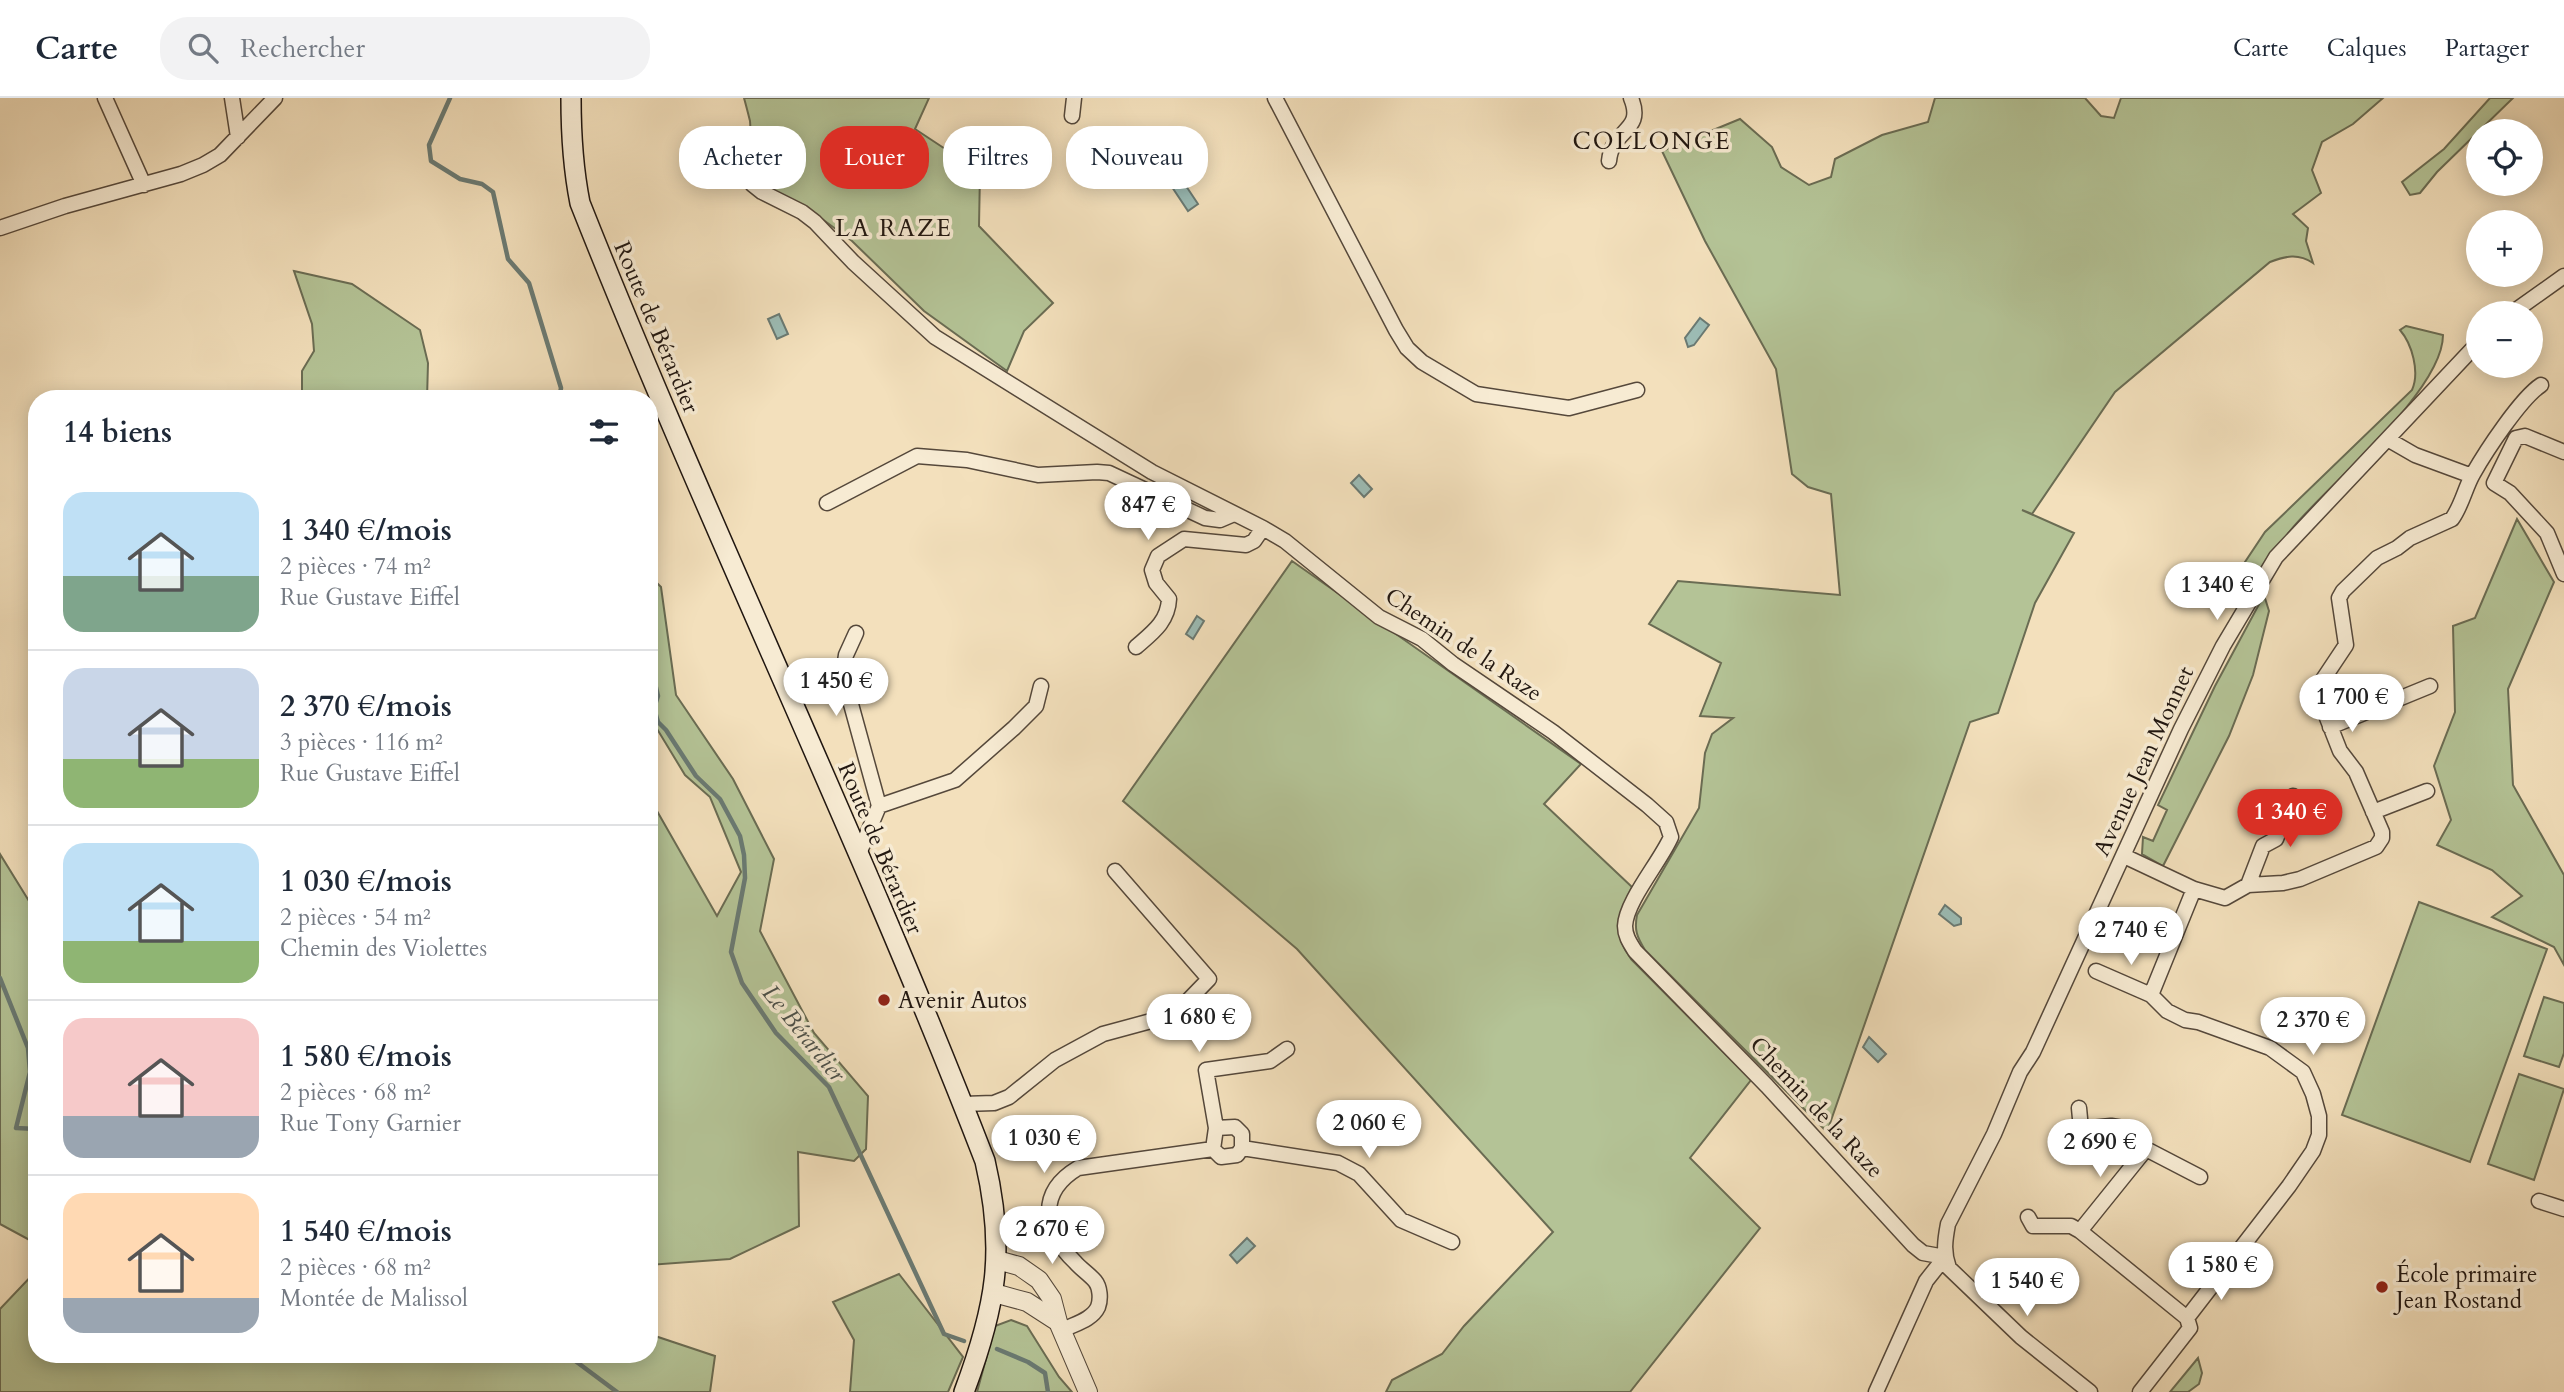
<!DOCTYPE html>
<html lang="fr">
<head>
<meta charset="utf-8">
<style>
	:root { --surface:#fff; --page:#f2f2f3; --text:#1f2937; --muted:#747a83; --line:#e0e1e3; --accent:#d93025 }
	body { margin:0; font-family:Cardo,serif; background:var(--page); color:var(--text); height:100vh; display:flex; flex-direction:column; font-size:26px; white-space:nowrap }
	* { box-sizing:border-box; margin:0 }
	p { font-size:23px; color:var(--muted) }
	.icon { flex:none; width:38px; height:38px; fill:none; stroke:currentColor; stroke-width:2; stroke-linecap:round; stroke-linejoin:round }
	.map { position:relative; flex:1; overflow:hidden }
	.panel { position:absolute; left:28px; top:292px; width:630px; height:973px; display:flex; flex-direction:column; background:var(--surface); border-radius:28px; box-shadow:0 4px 18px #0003 }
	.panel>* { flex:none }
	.hud { position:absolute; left:679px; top:28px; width:665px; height:63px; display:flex; gap:14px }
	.buttons { position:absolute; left:2466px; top:21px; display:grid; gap:14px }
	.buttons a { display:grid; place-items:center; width:77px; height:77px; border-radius:50%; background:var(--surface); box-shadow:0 4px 18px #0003; font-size:35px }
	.price { position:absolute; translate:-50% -60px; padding:0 16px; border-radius:24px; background:#fff; color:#222; font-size:23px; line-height:46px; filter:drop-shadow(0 2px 4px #0008) }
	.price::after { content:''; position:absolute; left:50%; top:42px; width:21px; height:16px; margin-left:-10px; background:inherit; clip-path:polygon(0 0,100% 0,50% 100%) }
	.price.selected { background:var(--accent); color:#fff }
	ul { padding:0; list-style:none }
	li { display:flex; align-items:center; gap:21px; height:175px; padding:0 35px }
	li+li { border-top:2px solid var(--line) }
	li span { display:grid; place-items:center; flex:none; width:196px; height:140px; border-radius:21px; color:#555 }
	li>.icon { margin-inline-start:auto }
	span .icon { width:84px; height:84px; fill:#fffc; stroke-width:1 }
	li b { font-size:30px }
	h2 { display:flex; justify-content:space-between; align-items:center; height:84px; padding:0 35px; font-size:30px }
	.chip { padding:0 24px; border-radius:28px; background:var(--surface); box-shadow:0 4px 18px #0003; font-size:24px; line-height:63px }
	.chip.selected { background:var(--accent); color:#fff }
	header { display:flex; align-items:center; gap:42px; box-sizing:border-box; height:98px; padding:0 35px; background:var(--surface); border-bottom:2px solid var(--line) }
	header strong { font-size:33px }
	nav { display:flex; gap:38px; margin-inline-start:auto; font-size:24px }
	.search { width:490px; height:63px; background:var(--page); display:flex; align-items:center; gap:18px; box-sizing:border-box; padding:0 24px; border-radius:28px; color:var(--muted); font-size:26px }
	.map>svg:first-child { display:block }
	.green { fill:#b4c396; stroke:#6a6c53; stroke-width:2 }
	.water { fill:#9cbcb5; stroke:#6a7a73; stroke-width:2 }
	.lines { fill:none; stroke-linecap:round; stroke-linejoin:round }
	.stream { stroke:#6a7a73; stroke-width:4.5 }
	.minor-casing { stroke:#55483b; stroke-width:17 }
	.tertiary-casing { stroke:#55483b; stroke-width:20 }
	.secondary-casing { stroke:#201610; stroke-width:22 }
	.minor { stroke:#f7ebd3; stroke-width:14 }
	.tertiary { stroke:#f7ebd3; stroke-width:18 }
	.secondary { stroke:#f7ebd3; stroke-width:19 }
	.poi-dot { fill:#8f2418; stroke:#f7ebd3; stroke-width:2.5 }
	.labels { text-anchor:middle; stroke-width:7; stroke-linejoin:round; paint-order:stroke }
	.street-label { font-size:23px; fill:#201610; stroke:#f7ebd3 }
	.poi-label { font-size:23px; fill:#201610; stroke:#f7ebd3; text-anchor:start }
	.neighbourhood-label { font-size:24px; letter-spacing:2px; fill:#201610; stroke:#f7ebd3 }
	.water-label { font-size:24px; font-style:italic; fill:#4b504a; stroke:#f7ebd3 }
</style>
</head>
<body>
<header>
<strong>Carte</strong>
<div class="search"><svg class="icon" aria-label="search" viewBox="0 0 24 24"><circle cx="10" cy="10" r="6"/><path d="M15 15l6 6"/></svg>Rechercher</div>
<nav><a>Carte</a><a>Calques</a><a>Partager</a></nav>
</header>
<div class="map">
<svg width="2564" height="1294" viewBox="0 0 2564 1294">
	<rect width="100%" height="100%" fill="#f3e0bc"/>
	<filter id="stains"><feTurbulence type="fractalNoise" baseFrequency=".00286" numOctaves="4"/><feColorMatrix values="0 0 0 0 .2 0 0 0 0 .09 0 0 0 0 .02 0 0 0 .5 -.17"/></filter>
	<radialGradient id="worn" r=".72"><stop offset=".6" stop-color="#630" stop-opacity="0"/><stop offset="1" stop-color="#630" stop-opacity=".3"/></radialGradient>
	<!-- green -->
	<path class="green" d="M 744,0 L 929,0 L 915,31 L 980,74 L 979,128 L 1053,205 L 1024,233 L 1007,273 L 924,213 L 852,143 L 814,115 L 760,85 C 746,66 752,45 750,23 C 748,15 746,7 744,0 Z
		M 1935,0 L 2085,0 L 2101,18 L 2114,20 L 2121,0 L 2383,0 L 2353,26 L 2322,44 L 2312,72 L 2321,95 L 2293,116 L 2308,130 L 2306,143 L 2313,165 C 2298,155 2286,158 2270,164 L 2115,294 L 2032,416 L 2022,412 L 2074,435 L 2035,505 L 1998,615 L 1970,624 L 1827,1034 L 1645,852 C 1637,839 1634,832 1637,817 L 1699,710 L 1705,655 L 1712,636 L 1733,620 L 1700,618 L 1721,565 L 1649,526 L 1678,483 L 1840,497 L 1831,396 L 1808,389 L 1792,376 L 1776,271 L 1705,143 L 1662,53 L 1740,21 L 1772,49 L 1781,69 L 1809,87 L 1831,79 L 1835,61 L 1882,37 L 1928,24 Z
		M 2490,0 L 2513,0 L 2437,74 L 2420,95 L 2410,97 L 2402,84 L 2444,51 Z
		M 294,173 L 352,186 L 420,232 L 428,265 L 427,301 L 302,301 L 302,273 L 314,253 L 312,226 Z
		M 2406,228 L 2443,237 C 2443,292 2332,384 2296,426 C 2281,443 2268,463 2254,482 L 2235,479 L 2265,434 L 2412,292 C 2420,274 2412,246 2400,232 Z
		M 2517,421 L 2554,484 L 2508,591 L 2513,687 L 2564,777 L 2564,867 L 2554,849 L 2492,819 L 2522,798 L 2492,772 L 2437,747 L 2451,722 L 2434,668 L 2455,614 L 2453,528 L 2475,520 Z
		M 1292,463 L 1581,666 L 1544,706 L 1632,789 C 1619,819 1610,831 1631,861 L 1751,982 L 1690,1060 L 1760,1130 L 1630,1294 L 1386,1294 L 1392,1282 L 1442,1256 L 1464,1228 L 1553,1134 L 1297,851 L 1123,703 Z
		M 649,477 L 661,489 L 676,597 L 733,681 L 774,761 L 760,833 L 814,935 L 868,998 L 866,1051 L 854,1063 L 798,1054 L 799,1128 L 730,1161 L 649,1167 L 649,699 L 717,818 L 741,774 L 710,699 L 685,677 L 654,626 L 649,595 Z
		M 2264,497 L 2269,513 L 2253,577 L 2229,638 L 2163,768 L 2142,756 L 2143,739 L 2153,743 L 2167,712 L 2158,707 L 2215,588 Z
		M 0,756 L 37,816 L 37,1146 L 0,1126 Z
		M 2419,804 L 2547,851 L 2470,1064 L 2342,1017 Z
		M 2544,899 L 2564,905 L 2564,955 L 2559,969 L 2524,958 Z
		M 2519,976 L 2564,991 L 2534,1082 L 2488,1066 Z
		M 37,1172 L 37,1256 L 649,1256 L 649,1236 L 715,1258 L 710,1294 L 0,1294 L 0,1211 Z
		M 899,1176 L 963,1259 L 948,1294 L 850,1294 L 854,1242 L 833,1204 Z
		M 1011,1222 L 1027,1228 L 1059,1279 L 1072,1294 L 977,1294 L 995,1228 Z
		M 2198,1260 L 2202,1275 L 2199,1286 L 2188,1294 L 2170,1294 Z"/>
	<!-- water -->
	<path class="water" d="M 1182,82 L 1198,106 L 1188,113 L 1172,89 Z
		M 779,216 L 788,236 L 777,241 L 768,221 Z
		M 1700,220 L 1709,227 L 1694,247 L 1688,249 L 1685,240 Z
		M 1359,377 L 1372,391 L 1364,399 L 1351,385 Z
		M 1197,518 L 1204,523 L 1193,541 L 1186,536 Z
		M 1945,807 L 1961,820 L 1961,826 L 1954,828 L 1939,816 Z
		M 1869,939 L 1886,956 L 1878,964 L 1863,949 Z
		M 1247,1140 L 1255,1148 L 1237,1165 L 1230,1157 Z"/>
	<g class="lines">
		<!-- stream -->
		<path class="stream" d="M 450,0 L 429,47 L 431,63 L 460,81 L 482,86 L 493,94 L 508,161 L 529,185 L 561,290 L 559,301
			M 649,517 L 649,551
			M 649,559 L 658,598 L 654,610 L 658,624 L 666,632 L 696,678 L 720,701 L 740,738 L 744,757 L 745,780 L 731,854 L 742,885 L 776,935 L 829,989 L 944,1236 L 964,1243
			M 0,880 L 28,950 L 30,974 L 16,1030 L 37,1031
			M 997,1251 L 1028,1264 L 1045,1275 L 1048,1294
			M 566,1256 L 617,1294"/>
		<defs>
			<path id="minor" d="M 105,0 L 144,87
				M 232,0 L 238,39
				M 1275,0 L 1396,232 L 1407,250 L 1422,264 L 1476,296 L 1569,310 L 1637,292
				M 1072,18 L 1074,0
				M 1609,63 C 1612,30 1645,34 1631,0
				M 752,86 L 762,94 L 802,114 L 815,124 L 853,164 L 935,239 L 1152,374 L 1263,430 L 1285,443 L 1379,519 L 1422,541 L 1453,566 L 1553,634 L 1647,707 L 1666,724 L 1671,739 C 1660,764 1626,803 1625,828 C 1625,838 1630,845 1635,853 L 1767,988 L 1913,1147 L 1923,1155 L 1945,1159
				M 0,130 L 65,108 L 181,76 L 203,67 L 220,57 L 275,0
				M 2512,215 L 2564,178
				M 2389,342 L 2415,357 L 2472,378
				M 2564,354 L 2525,338 L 2516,340 L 2494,385 L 2510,395 L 2547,435 L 2564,476
				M 827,405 L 917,358 L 967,362 L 1038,377 L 1097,374 L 1109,375 L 1205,420 L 1220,422 L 1234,416
				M 856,535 L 846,557 L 843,577 L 879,708
				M 1136,549 C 1152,535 1168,524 1169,501 L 1156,485 L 1152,472 L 1158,458 L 1184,441 L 1246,447 L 1254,443 L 1263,430
				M 2330,629 L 2430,588
				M 2373,714 L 2427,693
				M 858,758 L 879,708 L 955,682 L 1014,630 L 1036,608 L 1041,588
				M 2124,758 L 2194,791 L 2225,800 L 2248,787 L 2283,785 L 2300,781 L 2376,749 L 2382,740 L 2382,734 L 2356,674 L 2340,653 L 2316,592 L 2346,547 L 2339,500 L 2343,493 L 2377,460 L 2397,450 L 2410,440 L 2452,421 C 2462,407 2465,390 2473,376 C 2486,353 2521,300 2541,287
				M 2248,787 L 2263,748 L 2276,741 L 2293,698
				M 2096,873 L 2151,897 L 2167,913 L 2185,922 L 2198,924 L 2270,950 L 2303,974 L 2313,996 L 2319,1018 L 2319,1037 L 2313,1053 L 2289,1088 L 2187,1220 L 2190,1230 L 2140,1294
				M 2151,897 L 2194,791
				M 963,1006 L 994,1005 L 1009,999 L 1055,962 L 1103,936 L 1151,923 L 1178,913 L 1209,881 L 1115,773
				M 2079,1010 L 2081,1031 L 2111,1028 L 2123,1030 L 2146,1051 L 2200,1079
				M 1216,1030 L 1206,972 L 1270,963 L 1287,951
				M 1242,1050 L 1242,1036 L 1235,1029 L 1216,1030 L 1213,1051 L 1221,1059 L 1237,1057 L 1242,1050 L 1338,1065 L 1359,1076 L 1401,1122 L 1452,1144
				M 2539,1103 L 2564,1111
				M 2028,1119 L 2033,1128 L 2071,1128 L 2080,1133 L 2187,1220
				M 2080,1133 L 2146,1051
				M 1063,1232 C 1074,1226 1092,1222 1098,1209 C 1101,1201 1100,1189 1095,1183 C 1089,1176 1081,1171 1075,1164 C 1044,1134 1036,1095 1078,1070 L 1213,1051
				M 1876,1294 L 1926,1183 L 1945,1159
				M 2090,1294 L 2021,1239 L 1949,1170 C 1943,1154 1945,1142 1948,1126 L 1994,1036 L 2020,974 L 2033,954 L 2181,631 L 2223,548 L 2276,459 L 2478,245"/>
			<path id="tertiary" d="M 997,1162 L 1019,1168 L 1039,1182 L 1052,1201 L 1058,1224 L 1088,1294
				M 994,1195 L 1027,1204 L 1058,1224"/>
			<path id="secondary" d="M 571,0 C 571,36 573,70 580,105 C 708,428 860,740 985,1063 C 1006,1153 996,1209 964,1294"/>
		</defs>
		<!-- minor casing -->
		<use href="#minor" class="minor-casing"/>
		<!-- tertiary casing -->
		<use href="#tertiary" class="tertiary-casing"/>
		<!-- secondary casing -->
		<use href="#secondary" class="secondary-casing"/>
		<!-- minor -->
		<use href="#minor" class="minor"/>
		<!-- tertiary -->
		<use href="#tertiary" class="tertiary"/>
		<!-- secondary -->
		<use href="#secondary" class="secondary"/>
	</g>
	<!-- markers -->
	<g class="poi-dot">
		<circle cx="884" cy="902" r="7"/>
		<circle cx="2382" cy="1189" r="7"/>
	</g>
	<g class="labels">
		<!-- street labels -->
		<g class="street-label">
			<text transform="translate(657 229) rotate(67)" y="8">Route de Bérardier</text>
			<text transform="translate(1464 546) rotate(34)" y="8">Chemin de la Raze</text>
			<text transform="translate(2143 663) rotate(-65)" y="8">Avenue Jean Monnet</text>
			<text transform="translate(881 750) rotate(67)" y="8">Route de Bérardier</text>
			<text transform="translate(1817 1009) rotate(47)" y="8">Chemin de la Raze</text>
		</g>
		<!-- poi labels -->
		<g class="poi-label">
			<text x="898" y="910">Avenir Autos</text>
			<text x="2396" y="1184">École primaire<tspan x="2396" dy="26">Jean Rostand</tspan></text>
		</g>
		<!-- neighbourhood labels -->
		<g class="neighbourhood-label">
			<text x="1652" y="51">COLLONGE</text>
			<text x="894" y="138">LA RAZE</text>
		</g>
		<!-- water labels -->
		<g class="water-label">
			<text transform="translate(804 935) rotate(51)" y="8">Le Bérardier</text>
		</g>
	</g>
	<rect width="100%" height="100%" filter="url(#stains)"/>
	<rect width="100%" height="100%" fill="url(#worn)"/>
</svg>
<div class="buttons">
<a><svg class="icon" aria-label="locate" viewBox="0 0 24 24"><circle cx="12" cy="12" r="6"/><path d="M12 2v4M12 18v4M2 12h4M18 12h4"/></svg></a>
<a>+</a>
<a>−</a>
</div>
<b class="price" style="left:1148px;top:444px">847 €</b>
<b class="price" style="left:2217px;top:524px">1 340 €</b>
<b class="price" style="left:836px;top:620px">1 450 €</b>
<b class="price" style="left:2352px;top:636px">1 700 €</b>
<b class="price selected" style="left:2290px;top:751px">1 340 €</b>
<b class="price" style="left:2131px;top:869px">2 740 €</b>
<b class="price" style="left:1199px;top:956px">1 680 €</b>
<b class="price" style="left:2313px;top:959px">2 370 €</b>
<b class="price" style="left:1369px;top:1062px">2 060 €</b>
<b class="price" style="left:1044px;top:1077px">1 030 €</b>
<b class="price" style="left:2100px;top:1081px">2 690 €</b>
<b class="price" style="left:1052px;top:1168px">2 670 €</b>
<b class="price" style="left:2221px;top:1204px">1 580 €</b>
<b class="price" style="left:2027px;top:1220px">1 540 €</b>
<div class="hud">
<a class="chip">Acheter</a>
<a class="chip selected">Louer</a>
<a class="chip">Filtres</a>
<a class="chip">Nouveau</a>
</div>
<section class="panel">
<h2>14 biens<svg class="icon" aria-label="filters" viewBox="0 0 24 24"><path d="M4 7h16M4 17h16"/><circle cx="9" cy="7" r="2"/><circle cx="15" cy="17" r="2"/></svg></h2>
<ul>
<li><span style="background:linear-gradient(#bfe0f5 60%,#7fa58c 0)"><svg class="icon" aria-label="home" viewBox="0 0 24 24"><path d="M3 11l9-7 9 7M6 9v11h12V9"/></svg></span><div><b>1 340 €/mois</b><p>2 pièces · 74 m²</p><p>Rue Gustave Eiffel</p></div></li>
<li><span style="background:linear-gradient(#c9d6e8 65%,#8fb573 0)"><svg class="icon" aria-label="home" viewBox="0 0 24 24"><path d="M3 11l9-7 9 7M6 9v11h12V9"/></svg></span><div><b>2 370 €/mois</b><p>3 pièces · 116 m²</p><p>Rue Gustave Eiffel</p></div></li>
<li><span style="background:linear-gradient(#bfe0f5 70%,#8fb573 0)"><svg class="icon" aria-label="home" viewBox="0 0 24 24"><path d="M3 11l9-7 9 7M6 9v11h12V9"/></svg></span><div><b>1 030 €/mois</b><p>2 pièces · 54 m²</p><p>Chemin des Violettes</p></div></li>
<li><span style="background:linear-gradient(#f6c9c9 70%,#9aa5b1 0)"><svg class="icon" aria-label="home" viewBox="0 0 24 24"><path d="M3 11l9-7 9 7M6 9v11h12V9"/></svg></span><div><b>1 580 €/mois</b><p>2 pièces · 68 m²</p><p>Rue Tony Garnier</p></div></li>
<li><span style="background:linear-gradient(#ffd9b3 75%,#9aa5b1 0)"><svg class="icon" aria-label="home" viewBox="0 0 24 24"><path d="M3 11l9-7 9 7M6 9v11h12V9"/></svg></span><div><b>1 540 €/mois</b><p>2 pièces · 68 m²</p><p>Montée de Malissol</p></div></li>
</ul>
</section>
</div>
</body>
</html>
